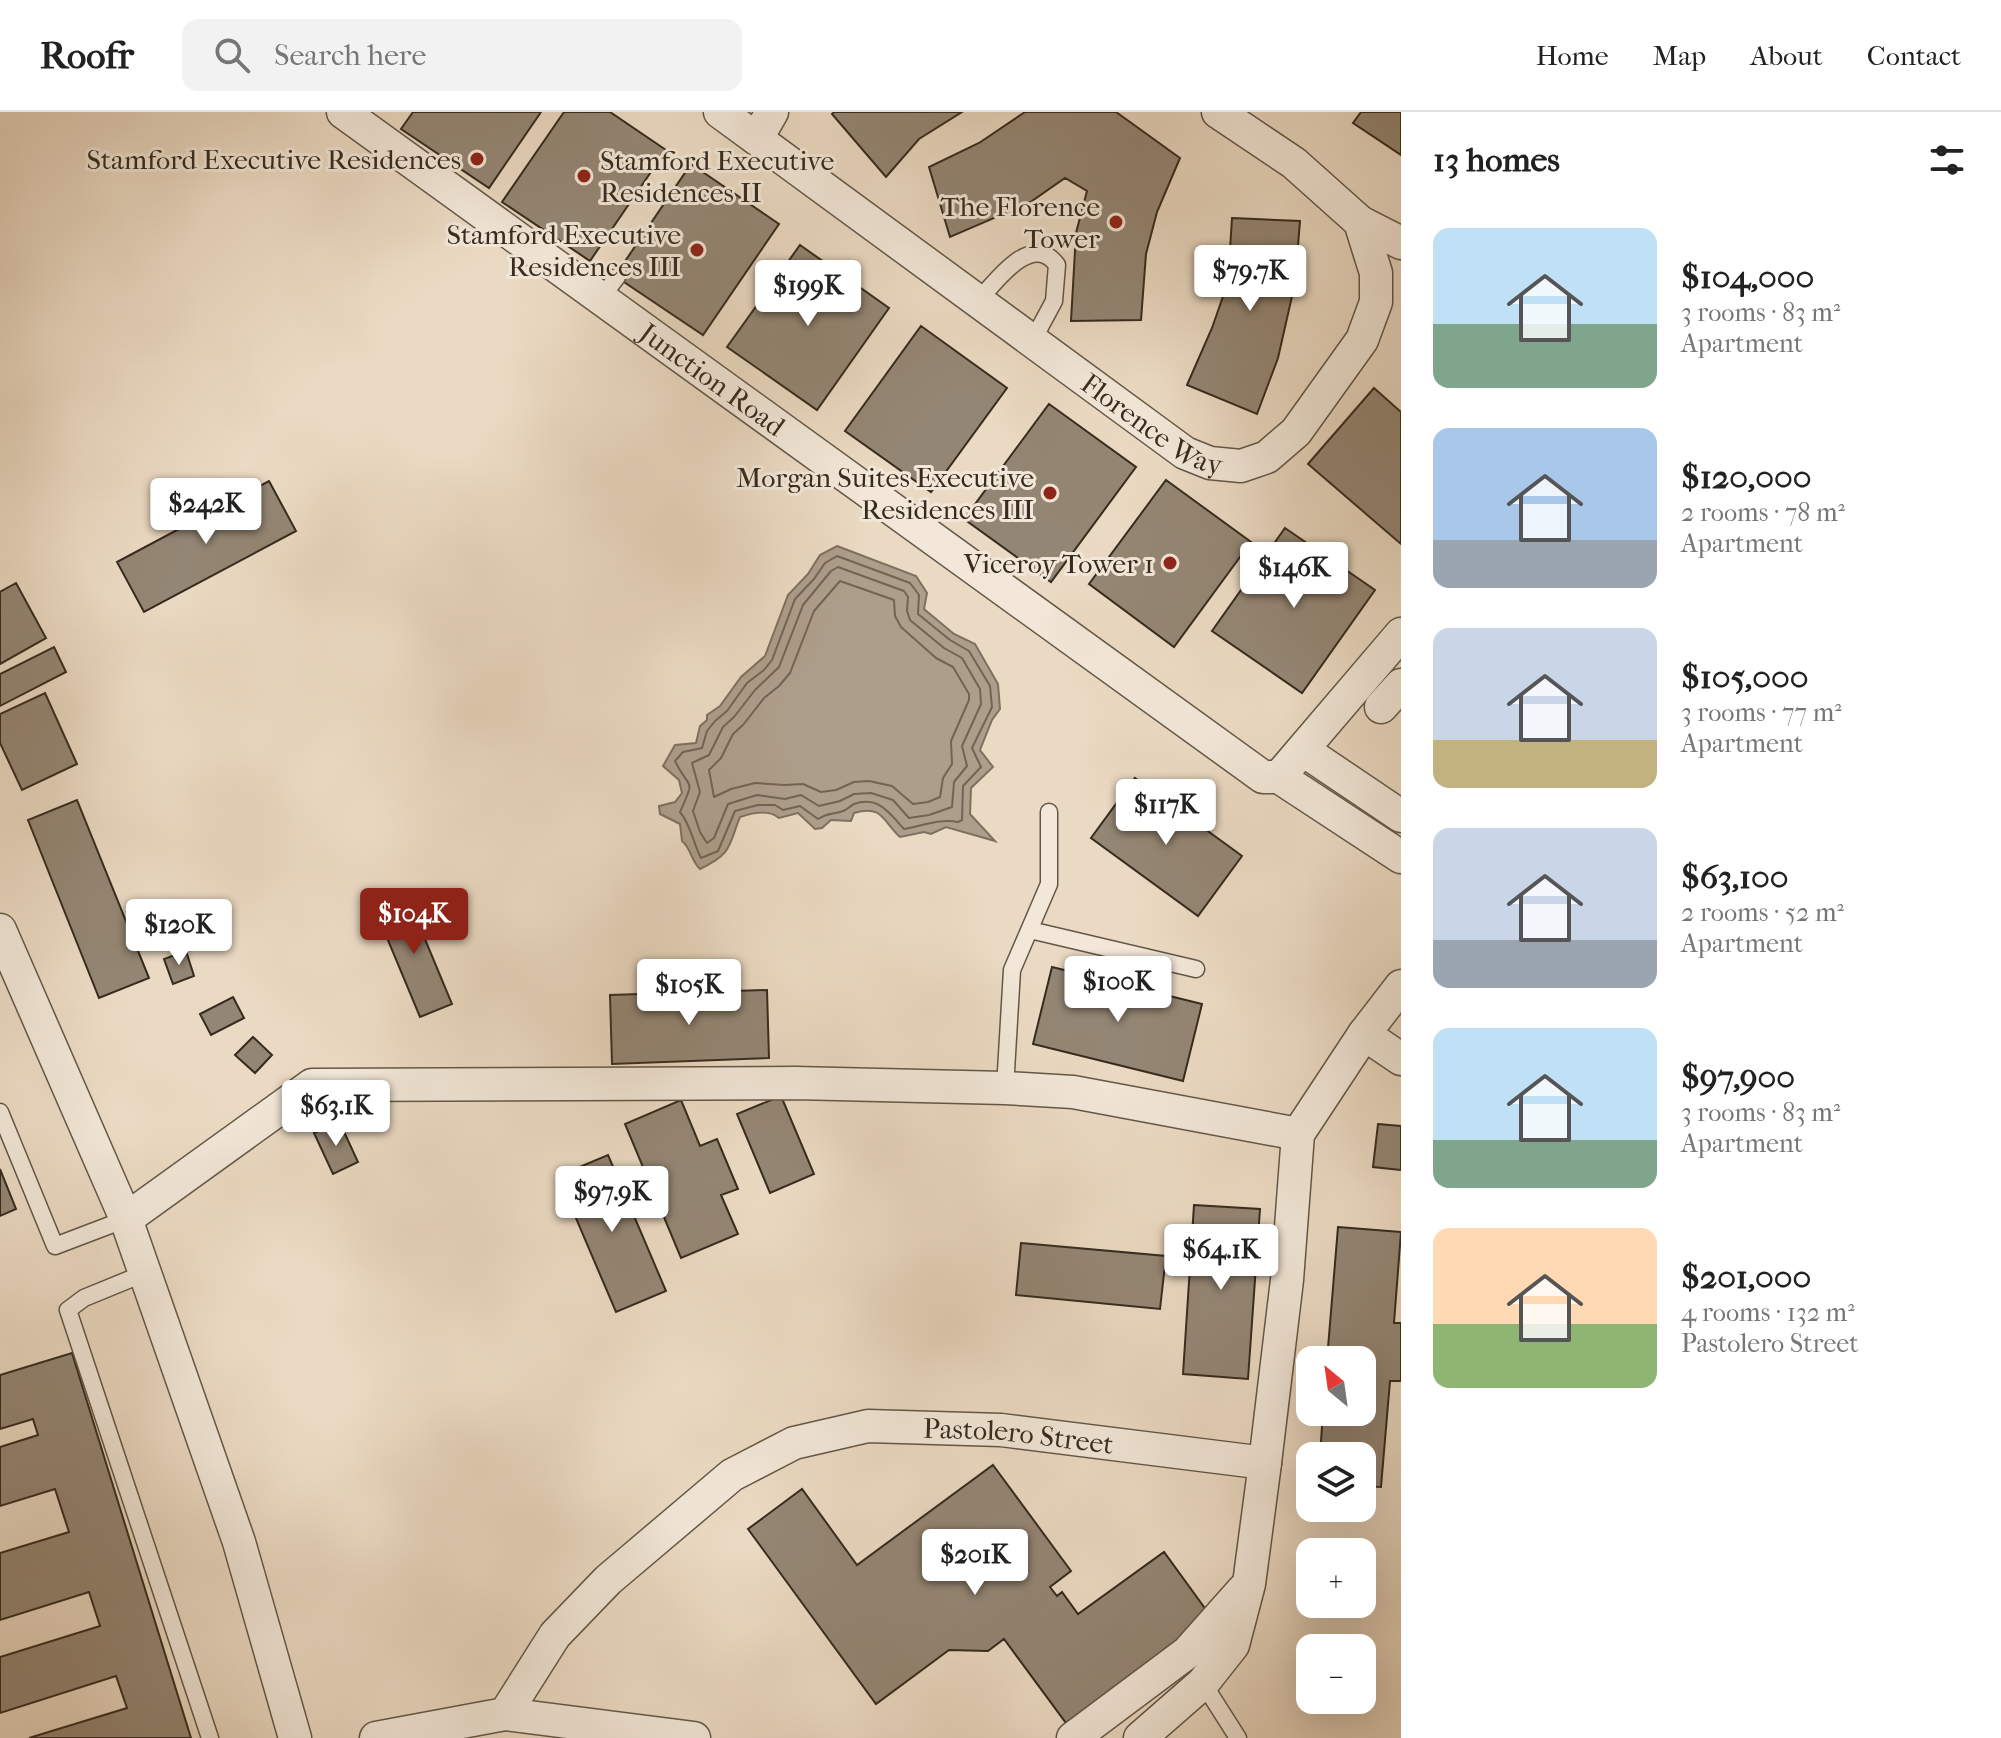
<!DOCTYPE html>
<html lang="en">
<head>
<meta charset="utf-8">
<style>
	:root { --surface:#fff; --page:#f2f2f2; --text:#222; --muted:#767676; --line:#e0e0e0; --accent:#8f2418 }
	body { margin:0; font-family:"IM FELL French Canon",serif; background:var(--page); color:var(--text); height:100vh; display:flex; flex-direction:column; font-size:30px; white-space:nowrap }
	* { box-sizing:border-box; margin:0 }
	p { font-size:26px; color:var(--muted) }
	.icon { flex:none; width:44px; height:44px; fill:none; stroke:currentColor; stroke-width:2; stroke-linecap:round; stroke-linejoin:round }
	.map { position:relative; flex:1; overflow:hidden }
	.sheet { display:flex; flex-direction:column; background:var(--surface); width:600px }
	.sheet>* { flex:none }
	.needle { width:52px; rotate:331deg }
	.controls { position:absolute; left:1296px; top:1234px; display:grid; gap:16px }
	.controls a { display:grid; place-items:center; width:80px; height:80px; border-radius:16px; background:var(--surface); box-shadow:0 8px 32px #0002; font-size:40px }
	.price { position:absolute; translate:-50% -68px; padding:0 18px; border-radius:8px; background:#fff; color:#222; font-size:26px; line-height:52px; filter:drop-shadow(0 2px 4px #0008) }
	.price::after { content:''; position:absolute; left:50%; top:48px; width:24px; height:18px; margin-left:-12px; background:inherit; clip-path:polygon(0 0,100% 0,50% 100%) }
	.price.active { background:var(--accent); color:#fff }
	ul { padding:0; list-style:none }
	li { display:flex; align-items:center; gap:24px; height:200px; padding:0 32px }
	li span { display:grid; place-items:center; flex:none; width:224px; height:160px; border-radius:16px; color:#555 }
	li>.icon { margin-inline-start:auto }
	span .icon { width:96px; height:96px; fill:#fffc; stroke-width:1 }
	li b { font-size:34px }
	h2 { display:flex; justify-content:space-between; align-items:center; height:96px; padding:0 32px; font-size:34px }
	header { display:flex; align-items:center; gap:48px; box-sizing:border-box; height:112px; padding:0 40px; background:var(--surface); border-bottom:2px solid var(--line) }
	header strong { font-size:38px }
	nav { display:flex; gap:44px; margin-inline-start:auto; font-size:28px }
	.search { width:560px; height:72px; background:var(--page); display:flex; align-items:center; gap:20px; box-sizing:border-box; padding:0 28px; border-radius:16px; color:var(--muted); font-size:30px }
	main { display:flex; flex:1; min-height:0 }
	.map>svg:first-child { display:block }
	.water { fill:#ad9e8b; stroke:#7d705f; stroke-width:2 }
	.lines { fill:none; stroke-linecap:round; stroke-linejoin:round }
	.shore { stroke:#716454; stroke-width:2 }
	.building { fill:#948674; stroke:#352b1e; stroke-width:2 }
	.service-casing { stroke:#625747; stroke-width:19 }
	.minor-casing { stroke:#625747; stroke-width:35 }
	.service { stroke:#f2e7d8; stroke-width:16 }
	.minor { stroke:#f2e7d8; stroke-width:32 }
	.poi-dot { fill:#8f2418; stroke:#f2e7d8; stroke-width:3 }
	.labels { text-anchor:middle; stroke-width:6; stroke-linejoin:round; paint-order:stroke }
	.poi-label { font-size:28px; fill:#352b1e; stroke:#f2e7d8; text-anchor:end }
	.street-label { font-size:28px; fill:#352b1e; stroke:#f2e7d8 }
</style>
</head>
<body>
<header>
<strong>Roofr</strong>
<div class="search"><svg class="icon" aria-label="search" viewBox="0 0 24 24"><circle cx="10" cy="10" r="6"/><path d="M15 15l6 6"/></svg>Search here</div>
<nav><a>Home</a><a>Map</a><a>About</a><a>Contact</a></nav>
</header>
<main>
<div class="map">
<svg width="1401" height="1626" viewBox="0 0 1401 1626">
	<rect width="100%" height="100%" fill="#ebdac3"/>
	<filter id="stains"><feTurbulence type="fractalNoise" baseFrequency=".0025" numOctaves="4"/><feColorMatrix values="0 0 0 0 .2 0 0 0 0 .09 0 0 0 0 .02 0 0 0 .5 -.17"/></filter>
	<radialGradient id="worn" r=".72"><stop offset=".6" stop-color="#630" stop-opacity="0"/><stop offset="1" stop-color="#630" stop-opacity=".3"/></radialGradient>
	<!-- water -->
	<path class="water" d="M 837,434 L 916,464 L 927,481 L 924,497 L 954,522 L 975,532 L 998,572 L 1000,597 L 992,608 L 980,638 L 993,655 L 971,676 L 970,702 L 995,729 L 946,715 L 931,722 L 924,720 L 900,725 C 883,710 883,692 854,701 L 851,709 L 831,708 L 822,716 L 815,717 L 798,701 L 779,706 C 769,697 752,701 740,705 C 728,735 732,742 700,757 C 691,749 691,736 682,729 L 680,712 L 660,702 L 659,694 L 675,690 L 682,681 L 679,668 L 663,654 L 675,633 L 696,631 L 700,614 L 707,608 L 707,603 L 720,594 L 741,565 L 765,544 L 788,483 L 808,462 L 820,443 Z"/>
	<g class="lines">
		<!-- shore -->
		<path class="shore" d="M 837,444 L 910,471 L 919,483 L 918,502 L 950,528 L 969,539 L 990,574 L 992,595 L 972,636 L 981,655 L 963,674 L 962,708 L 958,710 C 941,706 922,714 904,717 C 890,702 879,683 854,692 C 850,694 847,698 843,699 C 832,703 829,700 818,707 L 800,694 L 783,698 L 775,693 L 758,693 L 735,699 L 718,739 L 701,746 C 693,731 691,713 680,700 C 696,664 690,680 675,649 L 683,640 L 702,636 L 707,619 L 715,609 L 727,599 L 747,571 L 764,558 L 772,548 L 795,487 L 814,467 L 825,451 Z
			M 838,455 L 904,479 L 908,485 L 907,499 L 910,508 L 944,536 L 962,546 L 980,577 L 981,592 L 962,634 L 967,654 L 954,670 L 952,695 L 929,703 L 909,706 L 893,688 L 871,681 L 854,682 L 840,689 L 819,694 L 801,683 L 785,687 L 757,683 L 728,692 L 714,726 L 707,731 L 700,720 L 693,699 L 700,680 L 692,651 L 709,643 L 723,615 L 734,605 L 755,578 L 779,555 L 803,493 L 831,459 Z
			M 840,469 L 894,488 L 895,504 L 901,515 L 936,546 L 953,555 L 969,582 L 969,588 L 951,629 L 952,652 L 943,666 L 940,685 L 928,690 L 913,692 L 892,674 L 869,669 L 854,670 L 836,678 L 821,680 L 803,672 L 785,673 L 755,671 L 731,677 L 714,685 L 709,658 L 721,646 L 733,622 L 743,613 L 764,586 L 779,574 L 790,561 L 814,499 Z"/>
	</g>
	<!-- building -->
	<path class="building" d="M 413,0 L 541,0 L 489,76 L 401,17 Z
		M 564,0 L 610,0 L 666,38 L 590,149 L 502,90 Z
		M 834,0 L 962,0 L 919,27 L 886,65 L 832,2 Z
		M 1025,0 L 1116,0 L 1180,46 L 1157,100 L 1146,142 L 1141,208 L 1071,209 L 1076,121 L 1087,79 L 1065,66 L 1029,91 L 950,125 L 929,55 L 979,31 Z
		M 1361,0 L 1401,0 L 1401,43 L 1353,11 Z
		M 691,52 L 779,112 L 703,223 L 615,164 Z
		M 1232,106 L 1300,109 L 1295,171 L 1278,246 L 1257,302 L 1187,273 L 1212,216 L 1228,170 Z
		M 800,133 L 889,196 L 817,298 L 727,235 Z
		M 921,214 L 1007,276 L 931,380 L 845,319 Z
		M 1374,276 L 1401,300 L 1401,432 L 1308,352 Z
		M 1049,292 L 1136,355 L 1051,470 L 964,407 Z
		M 1166,368 L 1251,430 L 1174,535 L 1089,472 Z
		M 269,369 L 296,419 L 144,500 L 117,450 Z
		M 1285,416 L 1375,478 L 1302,581 L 1212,519 Z
		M 16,471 L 46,526 L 0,552 L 0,480 Z
		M 54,535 L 66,560 L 0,594 L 0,562 Z
		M 45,581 L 77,652 L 22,678 L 0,631 L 0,602 Z
		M 1135,666 L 1242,744 L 1198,804 L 1091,726 Z
		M 77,688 L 149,866 L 99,886 L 28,708 Z
		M 407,784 L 452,892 L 420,905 L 375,797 Z
		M 186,839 L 194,864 L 173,872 L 164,847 Z
		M 1052,855 L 1202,892 L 1183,969 L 1033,932 Z
		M 767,878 L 769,946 L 612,952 L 610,883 Z
		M 233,885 L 244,906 L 211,923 L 200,902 Z
		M 253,925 L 272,943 L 255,961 L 235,943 Z
		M 781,984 L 814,1062 L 770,1081 L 737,1002 Z
		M 681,988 L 700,1034 L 717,1027 L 738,1077 L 721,1083 L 738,1122 L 681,1146 L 625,1012 Z
		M 339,1009 L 358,1050 L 333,1062 L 314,1021 Z
		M 1378,1012 L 1401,1014 L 1401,1058 L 1373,1055 Z
		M 608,1043 L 666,1179 L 616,1200 L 558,1064 Z
		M 0,1057 L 16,1097 L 0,1104 Z
		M 1194,1093 L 1260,1097 L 1248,1267 L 1183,1262 Z
		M 1338,1115 L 1401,1120 L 1394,1211 L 1401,1211 L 1401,1269 L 1390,1269 L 1381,1375 L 1362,1374 L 1362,1344 L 1320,1344 L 1323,1300 L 1362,1300 L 1362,1248 L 1327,1248 Z
		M 1021,1131 L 1166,1144 L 1160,1197 L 1016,1183 Z
		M 72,1241 L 191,1626 L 29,1626 L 127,1596 L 116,1564 L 0,1601 L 0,1545 L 100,1514 L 89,1480 L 0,1508 L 0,1441 L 69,1420 L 55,1377 L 0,1394 L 0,1335 L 38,1323 L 33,1307 L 0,1317 L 0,1263 Z
		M 993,1353 L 1071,1459 L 1050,1475 L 1057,1484 L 1062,1480 L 1078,1502 L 1164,1440 L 1212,1506 L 1066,1611 L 1004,1527 L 988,1539 L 949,1538 L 876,1592 L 748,1417 L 802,1377 L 857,1453 Z"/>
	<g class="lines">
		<defs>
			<path id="service" d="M 601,186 L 617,165
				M 979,188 C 996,169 1032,119 1057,153 L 1054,189 L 1033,228
				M 1030,818 L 1196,857
				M 1005,976 L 1012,858 L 1049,772 L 1049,700
				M 0,1000 L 55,1134 L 126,1107
				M 145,1161 L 84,1186 L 68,1198 L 210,1626
				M 1203,1571 L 1238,1626"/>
			<g id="minor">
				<path id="s1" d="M 343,0 L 1263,665 L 1279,665"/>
				<path id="s2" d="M 720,0 L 1185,341 L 1210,351 L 1241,354 L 1267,345 L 1296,320 L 1362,228 L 1376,190 L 1376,161 L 1360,110 L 1294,51 L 1218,0"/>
				<path d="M 757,26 L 772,0"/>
				<path d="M 1360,110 L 1401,131"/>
				<path d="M 1381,595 L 1401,573"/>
				<path d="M 1303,638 L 1401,704"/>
				<path d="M 1279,665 L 1401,522"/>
				<path d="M 1279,665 L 1401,745"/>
				<path d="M 0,818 L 126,1107 L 239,1430 L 295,1626"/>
				<path d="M 1364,922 L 1401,947"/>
				<path d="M 126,1107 L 312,973 L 795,971 L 1005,976 L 1073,980 L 1298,1022"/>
				<path d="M 505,1602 L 694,1626"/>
				<path id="s3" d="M 376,1626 L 505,1602 L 555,1523 L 608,1468 L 732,1363 L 794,1331 L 868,1314 L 1001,1318 L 1265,1351"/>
				<path d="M 1073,1626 L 1188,1540 L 1244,1477"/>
				<path d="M 1140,1626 L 1203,1571 L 1233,1533 L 1249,1472 L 1265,1351 L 1287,1168 L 1298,1022 L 1364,922 L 1401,874"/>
			</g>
		</defs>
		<!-- service casing -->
		<use href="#service" class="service-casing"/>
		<!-- minor casing -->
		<use href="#minor" class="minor-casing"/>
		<!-- service -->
		<use href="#service" class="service"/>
		<!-- minor -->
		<use href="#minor" class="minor"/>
	</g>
	<!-- markers -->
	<g class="poi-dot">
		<circle cx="477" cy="47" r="8"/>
		<circle cx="584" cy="64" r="8"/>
		<circle cx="1116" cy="110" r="8"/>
		<circle cx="697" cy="138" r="8"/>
		<circle cx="1050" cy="381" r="8"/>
		<circle cx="1170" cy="451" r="8"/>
	</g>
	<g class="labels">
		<!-- poi labels -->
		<g class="poi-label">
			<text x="461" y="57">Stamford Executive Residences</text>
			<text x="600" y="58" text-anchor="start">Stamford Executive<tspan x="600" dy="32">Residences II</tspan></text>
			<text x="1100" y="104">The Florence<tspan x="1100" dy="32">Tower</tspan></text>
			<text x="681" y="132">Stamford Executive<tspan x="681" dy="32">Residences III</tspan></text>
			<text x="1034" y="375">Morgan Suites Executive<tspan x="1034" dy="32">Residences III</tspan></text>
			<text x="1154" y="461">Viceroy Tower 1</text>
		</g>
		<!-- street labels -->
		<g class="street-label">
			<text dy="10" stroke="none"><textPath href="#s1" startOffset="456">Junction Road</textPath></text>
			<text dy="10" stroke="none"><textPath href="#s2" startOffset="534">Florence Way</textPath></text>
			<text dy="10" stroke="none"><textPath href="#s3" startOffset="760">Pastolero Street</textPath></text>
		</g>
	</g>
	<rect width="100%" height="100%" filter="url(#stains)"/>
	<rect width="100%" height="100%" fill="url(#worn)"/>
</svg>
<div class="controls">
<a><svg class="needle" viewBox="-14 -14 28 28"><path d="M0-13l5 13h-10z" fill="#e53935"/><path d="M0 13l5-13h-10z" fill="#767676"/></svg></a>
<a><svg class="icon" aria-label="layers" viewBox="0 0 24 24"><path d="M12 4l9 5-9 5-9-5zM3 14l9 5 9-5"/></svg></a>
<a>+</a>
<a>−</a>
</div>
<b class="price" style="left:1250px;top:201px">$79.7K</b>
<b class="price" style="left:808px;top:216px">$199K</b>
<b class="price" style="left:206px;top:434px">$242K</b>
<b class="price" style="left:1294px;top:498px">$146K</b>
<b class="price" style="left:1166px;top:735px">$117K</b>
<b class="price active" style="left:414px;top:844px">$104K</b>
<b class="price" style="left:179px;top:855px">$120K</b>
<b class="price" style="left:1118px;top:912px">$100K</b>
<b class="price" style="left:689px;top:915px">$105K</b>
<b class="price" style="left:336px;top:1036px">$63.1K</b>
<b class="price" style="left:612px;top:1122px">$97.9K</b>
<b class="price" style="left:1221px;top:1180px">$64.1K</b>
<b class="price" style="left:975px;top:1485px">$201K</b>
</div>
<section class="sheet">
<h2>13 homes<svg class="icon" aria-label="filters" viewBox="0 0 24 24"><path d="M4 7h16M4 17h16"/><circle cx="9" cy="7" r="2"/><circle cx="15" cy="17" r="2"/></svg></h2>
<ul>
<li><span style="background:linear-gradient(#bfe0f5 60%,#7fa58c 0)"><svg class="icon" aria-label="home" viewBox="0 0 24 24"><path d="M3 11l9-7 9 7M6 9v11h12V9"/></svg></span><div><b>$104,000</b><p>3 rooms · 83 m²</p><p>Apartment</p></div></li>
<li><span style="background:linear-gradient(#a9c7e8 70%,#9aa5b1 0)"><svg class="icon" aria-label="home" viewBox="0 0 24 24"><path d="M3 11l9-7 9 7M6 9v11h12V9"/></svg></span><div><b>$120,000</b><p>2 rooms · 78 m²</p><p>Apartment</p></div></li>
<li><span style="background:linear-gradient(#c9d6e8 70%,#c2b280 0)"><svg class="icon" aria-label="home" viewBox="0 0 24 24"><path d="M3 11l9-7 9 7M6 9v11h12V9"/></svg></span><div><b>$105,000</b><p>3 rooms · 77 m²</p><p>Apartment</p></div></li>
<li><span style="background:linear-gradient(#c9d6e8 70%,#9aa5b1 0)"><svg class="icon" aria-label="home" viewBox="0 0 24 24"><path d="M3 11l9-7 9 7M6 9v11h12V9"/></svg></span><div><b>$63,100</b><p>2 rooms · 52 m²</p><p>Apartment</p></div></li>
<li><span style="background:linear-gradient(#bfe0f5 70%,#7fa58c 0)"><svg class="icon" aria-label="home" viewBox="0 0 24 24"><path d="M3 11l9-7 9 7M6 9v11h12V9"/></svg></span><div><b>$97,900</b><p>3 rooms · 83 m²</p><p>Apartment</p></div></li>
<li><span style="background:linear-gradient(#ffd9b3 60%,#8fb573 0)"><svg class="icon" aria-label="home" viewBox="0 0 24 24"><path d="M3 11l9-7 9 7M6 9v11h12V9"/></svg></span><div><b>$201,000</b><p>4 rooms · 132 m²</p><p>Pastolero Street</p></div></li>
</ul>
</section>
</main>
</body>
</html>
